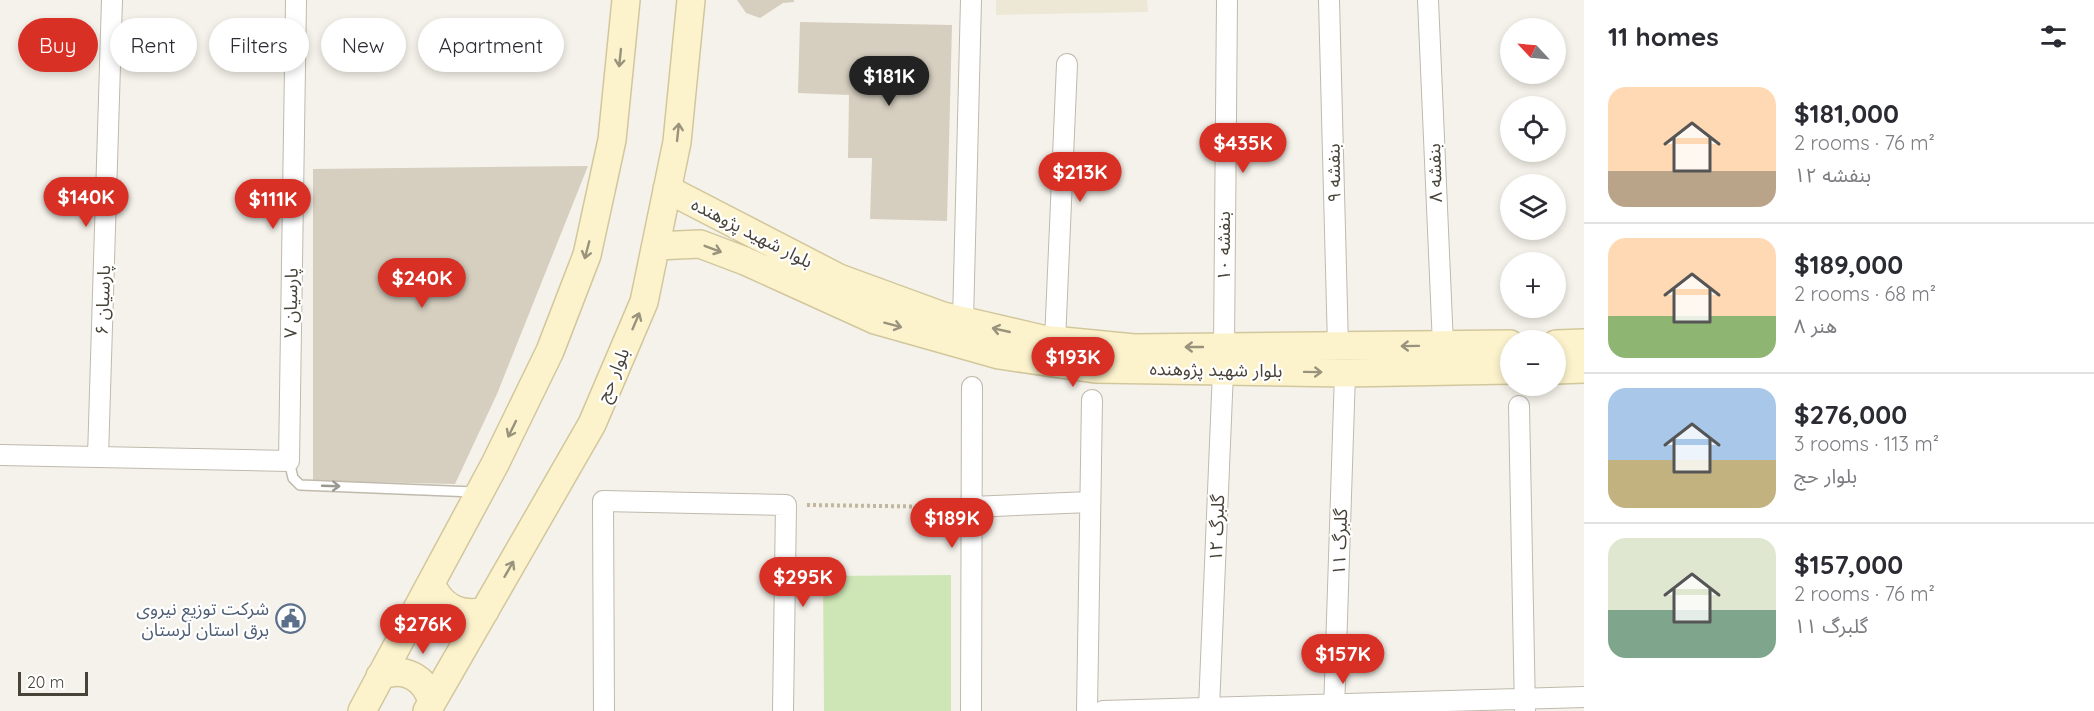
<!DOCTYPE html>
<html lang="en">
<head>
<meta charset="utf-8">
<style>
	:root { --surface:#fff; --page:#f2f2f3; --text:#2b2b33; --muted:#7c7c81; --line:#e1e1e2; --accent:#d93025 }
	body { margin:0; font-family:Quicksand,"Noto Sans Arabic",sans-serif; background:var(--page); color:var(--text); height:100vh; display:flex; flex-direction:column; font-size:22px; white-space:nowrap }
	* { box-sizing:border-box; margin:0 }
	p { font-size:20px; color:var(--muted) }
	.icon { flex:none; width:33px; height:33px; fill:none; stroke:currentColor; stroke-width:2; stroke-linecap:round; stroke-linejoin:round }
	.map { position:relative; flex:1; overflow:hidden }
	.panel { display:flex; flex-direction:column; background:var(--surface); width:510px }
	.panel>* { flex:none }
	.banner { position:absolute; left:18px; top:18px; width:570px; height:54px; display:flex; gap:12px }
	.needle { width:39px; rotate:296deg }
	.controls { position:absolute; left:1500px; top:18px; display:grid; gap:12px }
	.controls a { display:grid; place-items:center; width:66px; height:66px; border-radius:50%; background:var(--surface); box-shadow:0 3px 9px #0003; font-size:30px }
	.scale { position:absolute; left:18px; bottom:15px; width:70px; box-sizing:border-box; padding-left:6px; border:3px solid #484339; border-top:0; font-size:16px; line-height:21px; white-space:nowrap; color:#484339; -webkit-text-stroke:4px #fff; paint-order:stroke }
	.price { position:absolute; translate:-50% -51px; padding:0 14px; border-radius:21px; background:var(--accent); color:#fff; font-size:20px; line-height:39px; filter:drop-shadow(0 2px 3px #0008) }
	.price::after { content:''; position:absolute; left:50%; top:36px; width:18px; height:14px; margin-left:-9px; background:inherit; clip-path:polygon(0 0,100% 0,50% 100%) }
	.price.on { background:#222; color:#fff }
	ul { padding:0; list-style:none }
	li { display:flex; align-items:center; gap:18px; height:150px; padding:0 24px }
	li+li { border-top:2px solid var(--line) }
	li span { display:grid; place-items:center; flex:none; width:168px; height:120px; border-radius:18px; color:#555 }
	li>.icon { margin-inline-start:auto }
	span .icon { width:72px; height:72px; fill:#fffc; stroke-width:1 }
	li b { font-size:26px }
	h2 { display:flex; justify-content:space-between; align-items:center; height:72px; padding:0 24px; font-size:26px }
	.pill { padding:0 21px; border-radius:27px; background:var(--surface); box-shadow:0 3px 9px #0003; font-size:21px; line-height:54px }
	.pill.on { background:var(--accent); color:#fff }
	main { display:flex; flex:1; min-height:0 }
	.map>svg:first-child { display:block }
	.education { fill:#ede8d5 }
	.green { fill:#cee6b6 }
	.building { fill:#d6cfc0 }
	.lines { fill:none; stroke-linecap:round; stroke-linejoin:round }
	.lane-casing { stroke:#c0baad; stroke-width:12 }
	.street-casing { stroke:#c0baad; stroke-width:22 }
	.secondary-casing { stroke:#d2c79c; stroke-width:30 }
	.path { stroke:#c1b79f; stroke-width:4; stroke-dasharray:3 3; stroke-linecap:butt }
	.lane { stroke:#fff; stroke-width:9 }
	.street { stroke:#fff; stroke-width:20 }
	.secondary { stroke:#fcf3cd; stroke-width:27 }
	.oneway { stroke:#99927c }
	.oneway2 { stroke:#9a9892 }
	.labels { text-anchor:middle; stroke-width:4.5; stroke-linejoin:round; paint-order:stroke }
	.street-label { font-size:18px; fill:#484339; stroke:#fff }
	.service-label { font-size:18px; fill:#4e5e75; stroke:#fff; text-anchor:end }
</style>
</head>
<body>
<main>
<div class="map">
<svg width="1584" height="711" viewBox="0 0 1584 711">
	<rect width="100%" height="100%" fill="#f5f2eb"/>
	<!-- education -->
	<path class="education" d="M 996,0 L 1147,0 L 1148,12 L 996,15 Z"/>
	<!-- green -->
	<path class="green" d="M 951,575 L 951,711 L 824,711 L 823,576 Z"/>
	<!-- building -->
	<path class="building" d="M 737,0 L 794,0 L 794,2 L 783,3 L 760,18 L 746,13 Z
		M 800,22 L 952,25 L 947,221 L 870,219 L 872,158 L 848,158 L 849,95 L 798,93 Z
		M 588,166 L 497,394 L 455,484 L 313,481 L 313,169 Z"/>
	<g class="lines">
		<defs>
			<path id="lane" d="M 289,461 L 293,478 L 300,485 L 474,492"/>
			<path id="street" d="M 1329,0 L 1338,346
				M 1428,0 L 1443,345
				M 963,321 L 971,0
				M 1055,341 L 1067,64
				M 1519,406 L 1525,711
				M 0,455 L 289,461 L 296,0
				M 98,457 L 112,0
				M 971,507 L 1090,502
				M 1209,708 L 1224,347 L 1227,0
				M 604,711 L 603,501 L 786,505 L 783,711
				M 971,711 L 972,387
				M 1087,711 L 1092,400
				M 1103,711 L 1584,697
				M 1334,711 L 1345,373"/>
			<path id="secondary" d="M 667,189 L 839,278 L 943,316 L 1042,339 L 1134,348 L 1510,344
				M 656,246 L 700,244 L 745,261 L 875,320 L 999,355 L 1095,369 L 1345,373 L 1510,370
				M 1556,344 L 1584,343
				M 1556,370 L 1584,369
				M 431,583 C 440,606 460,617 485,611
				M 380,676 C 404,666 425,677 432,702
				M 362,711 L 495,464 L 550,351 L 587,255 L 612,140 L 626,0
				M 427,711 L 592,424 L 644,302 L 677,142 L 691,0"/>
		</defs>
		<!-- lane casing -->
		<use href="#lane" class="lane-casing"/>
		<!-- street casing -->
		<use href="#street" class="street-casing"/>
		<!-- secondary casing -->
		<use href="#secondary" class="secondary-casing"/>
		<!-- path -->
		<path class="path" d="M 807,505 L 953,507"/>
		<!-- lane -->
		<use href="#lane" class="lane"/>
		<!-- street -->
		<use href="#street" class="street"/>
		<!-- secondary -->
		<use href="#secondary" class="secondary"/>
	</g>
	<!-- one-way arrows -->
	<defs><path id="oneway-shaft" d="M-6 0H5M1.5-3L5.5 0L1.5 3" fill="none" stroke-width="1.6" stroke-linecap="round" stroke-linejoin="round" transform="scale(1.5)"/></defs>
	<g class="oneway">
		<use href="#oneway-shaft" transform="translate(620 58) rotate(96)"/>
		<use href="#oneway-shaft" transform="translate(678 132) rotate(-84)"/>
		<use href="#oneway-shaft" transform="translate(713 249) rotate(21)"/>
		<use href="#oneway-shaft" transform="translate(587 250) rotate(105)"/>
		<use href="#oneway-shaft" transform="translate(636 321) rotate(-67)"/>
		<use href="#oneway-shaft" transform="translate(893 325) rotate(15)"/>
		<use href="#oneway-shaft" transform="translate(1001 330) rotate(-167)"/>
		<use href="#oneway-shaft" transform="translate(1410 346) rotate(179)"/>
		<use href="#oneway-shaft" transform="translate(1194 347) rotate(180)"/>
		<use href="#oneway-shaft" transform="translate(1313 372) rotate(1)"/>
		<use href="#oneway-shaft" transform="translate(512 429) rotate(116)"/>
		<use href="#oneway-shaft" transform="translate(509 569) rotate(-60)"/>
	</g>
	<use class="oneway2" href="#oneway-shaft" transform="translate(331 486) rotate(2)"/>
	<!-- icons -->
	<defs>
		<symbol id="civic-ring" viewBox="-11 -11 22 22"><circle r="9.5" fill="#fff" stroke="#5c6f8a" stroke-width="1.5"/><path d="M-.6-6.5H3V-4.5H.6V-3L4-1V1h2V6H-6V1h2V-1L-.6-3ZM-1.2 2.5V6h2.4V2.5Z" fill="#5c6f8a"/></symbol>
	</defs>
	<g fill-rule="evenodd">
		<use href="#civic-ring" x="274" y="602" width="33" height="33"/>
	</g>
	<g class="labels">
		<!-- street labels -->
		<g class="street-label">
			<text transform="translate(1334 173) rotate(-91)" y="6">بنفشه ۹</text>
			<text transform="translate(1435 173) rotate(-92)" y="6">بنفشه ۸</text>
			<text transform="translate(752 233) rotate(27)" y="6">بلوار شهید پژوهنده</text>
			<text transform="translate(1224 246) rotate(-90)" y="6">بنفشه ۱۰</text>
			<text transform="translate(103 300) rotate(-88)" y="6">پارسیان ۶</text>
			<text transform="translate(291 303) rotate(-89)" y="6">پارسیان ۷</text>
			<text transform="translate(1216 370) rotate(1)" y="6">بلوار شهید پژوهنده</text>
			<text transform="translate(613 375) rotate(-67)" y="6">بلوار حج</text>
			<text transform="translate(1217 528) rotate(-88)" y="6">گلبرگ ۱۲</text>
			<text transform="translate(1340 542) rotate(-88)" y="6">گلبرگ ۱۱</text>
		</g>
		<!-- service labels -->
		<g class="service-label">
			<text x="269" y="615">شرکت توزیع نیروی<tspan x="269" dy="21">برق استان لرستان</tspan></text>
		</g>
	</g>
</svg>
<div class="controls">
<a><svg class="needle" viewBox="-14 -14 28 28"><path d="M0-13l5 13h-10z" fill="#e53935"/><path d="M0 13l5-13h-10z" fill="#7c7c81"/></svg></a>
<a><svg class="icon" aria-label="locate" viewBox="0 0 24 24"><circle cx="12" cy="12" r="6"/><path d="M12 2v4M12 18v4M2 12h4M18 12h4"/></svg></a>
<a><svg class="icon" aria-label="layers" viewBox="0 0 24 24"><path d="M12 4l9 5-9 5-9-5zM3 14l9 5 9-5"/></svg></a>
<a>+</a>
<a>−</a>
</div>
<div class="scale">20 m</div>
<b class="price on" style="left:889px;top:107px">$181K</b>
<b class="price" style="left:1243px;top:174px">$435K</b>
<b class="price" style="left:1080px;top:203px">$213K</b>
<b class="price" style="left:86px;top:228px">$140K</b>
<b class="price" style="left:273px;top:230px">$111K</b>
<b class="price" style="left:422px;top:309px">$240K</b>
<b class="price" style="left:1073px;top:388px">$193K</b>
<b class="price" style="left:952px;top:549px">$189K</b>
<b class="price" style="left:803px;top:608px">$295K</b>
<b class="price" style="left:423px;top:655px">$276K</b>
<b class="price" style="left:1343px;top:685px">$157K</b>
<div class="banner">
<a class="pill on">Buy</a>
<a class="pill">Rent</a>
<a class="pill">Filters</a>
<a class="pill">New</a>
<a class="pill">Apartment</a>
</div>
</div>
<section class="panel">
<h2>11 homes<svg class="icon" aria-label="filters" viewBox="0 0 24 24"><path d="M4 7h16M4 17h16"/><circle cx="9" cy="7" r="2"/><circle cx="15" cy="17" r="2"/></svg></h2>
<ul>
<li><span style="background:linear-gradient(#ffd9b3 70%,#b9a48a 0)"><svg class="icon" aria-label="home" viewBox="0 0 24 24"><path d="M3 11l9-7 9 7M6 9v11h12V9"/></svg></span><div><b>$181,000</b><p>2 rooms · 76 m²</p><p>بنفشه ۱۲</p></div></li>
<li><span style="background:linear-gradient(#ffd9b3 65%,#8fb573 0)"><svg class="icon" aria-label="home" viewBox="0 0 24 24"><path d="M3 11l9-7 9 7M6 9v11h12V9"/></svg></span><div><b>$189,000</b><p>2 rooms · 68 m²</p><p>هنر ۸</p></div></li>
<li><span style="background:linear-gradient(#a9c7e8 60%,#c2b280 0)"><svg class="icon" aria-label="home" viewBox="0 0 24 24"><path d="M3 11l9-7 9 7M6 9v11h12V9"/></svg></span><div><b>$276,000</b><p>3 rooms · 113 m²</p><p>بلوار حج</p></div></li>
<li><span style="background:linear-gradient(#dfe7d0 60%,#7fa58c 0)"><svg class="icon" aria-label="home" viewBox="0 0 24 24"><path d="M3 11l9-7 9 7M6 9v11h12V9"/></svg></span><div><b>$157,000</b><p>2 rooms · 76 m²</p><p>گلبرگ ۱۱</p></div></li>
</ul>
</section>
</main>
</body>
</html>
